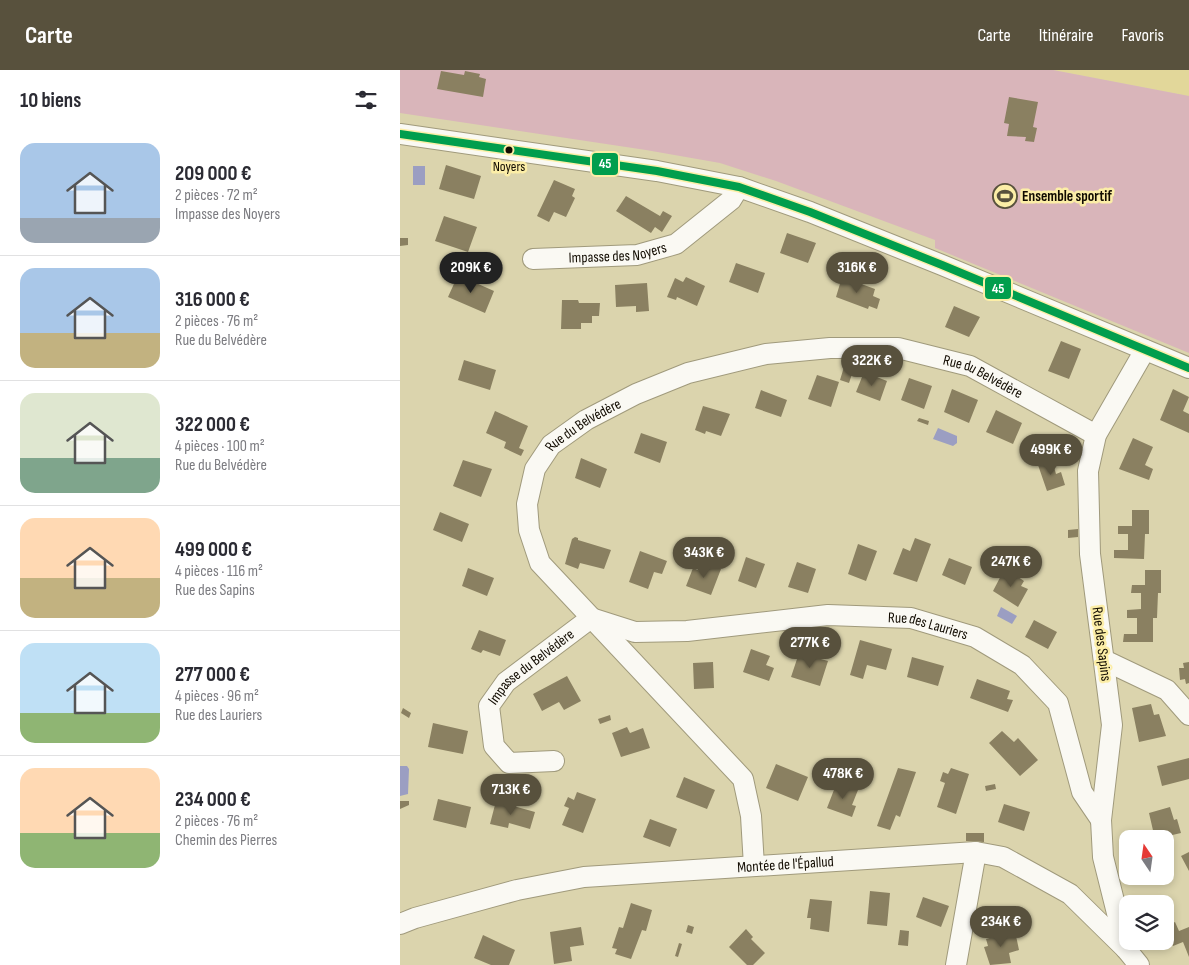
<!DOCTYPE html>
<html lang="fr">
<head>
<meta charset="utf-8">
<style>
	:root { --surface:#fff; --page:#f2f2f3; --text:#2b2b33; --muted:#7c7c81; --line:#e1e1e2; --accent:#58513d }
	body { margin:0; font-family:"Sofia Sans Condensed",sans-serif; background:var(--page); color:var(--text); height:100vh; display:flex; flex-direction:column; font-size:19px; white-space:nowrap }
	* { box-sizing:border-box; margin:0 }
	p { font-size:16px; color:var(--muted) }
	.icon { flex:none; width:28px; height:28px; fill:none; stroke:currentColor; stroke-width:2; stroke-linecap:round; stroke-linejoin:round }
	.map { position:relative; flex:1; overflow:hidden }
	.details { display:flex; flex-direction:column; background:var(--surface); width:400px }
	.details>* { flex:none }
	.needle { width:32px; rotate:347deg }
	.controls { position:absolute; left:719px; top:760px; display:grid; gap:10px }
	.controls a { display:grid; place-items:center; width:55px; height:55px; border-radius:10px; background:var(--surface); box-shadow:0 2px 8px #0003; font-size:25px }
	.price { position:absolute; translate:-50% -42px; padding:0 11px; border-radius:18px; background:var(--accent); color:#fff; font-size:16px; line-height:32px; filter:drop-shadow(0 1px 2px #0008) }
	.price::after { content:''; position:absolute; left:50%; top:30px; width:15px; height:11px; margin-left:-8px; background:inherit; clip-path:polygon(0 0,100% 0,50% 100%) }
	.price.current { background:#222; color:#fff }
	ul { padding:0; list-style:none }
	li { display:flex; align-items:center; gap:15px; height:125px; padding:0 20px }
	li+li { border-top:1px solid var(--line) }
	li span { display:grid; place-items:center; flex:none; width:140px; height:100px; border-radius:15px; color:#555 }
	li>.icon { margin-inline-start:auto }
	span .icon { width:60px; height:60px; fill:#fffc; stroke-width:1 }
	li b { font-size:21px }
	h2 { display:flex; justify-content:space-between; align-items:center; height:60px; padding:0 20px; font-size:21px }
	header { display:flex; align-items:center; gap:30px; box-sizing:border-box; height:70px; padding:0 25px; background:var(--accent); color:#fff }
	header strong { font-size:24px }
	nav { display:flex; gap:28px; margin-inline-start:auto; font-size:18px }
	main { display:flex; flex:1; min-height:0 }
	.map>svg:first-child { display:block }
	.built { fill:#e2d79a }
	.green { fill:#d9b5ba }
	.water { fill:#9b9ec2 }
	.building { fill:#8a8061 }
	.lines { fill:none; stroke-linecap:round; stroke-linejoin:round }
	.minor-casing { stroke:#a09a7c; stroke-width:22 }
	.minor { stroke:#faf9f3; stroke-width:20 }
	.bus-1-casing { stroke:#fceea7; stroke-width:11 }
	.bus-1 { stroke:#019e4d; stroke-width:8 }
	.bus-dot { fill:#110b00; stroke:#fceea7; stroke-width:2 }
	.labels { text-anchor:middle; stroke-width:5; stroke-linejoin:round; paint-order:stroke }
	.bus-label { font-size:14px; fill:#110b00; stroke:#fceea7 }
	.poi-label { font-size:15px; font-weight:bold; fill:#110b00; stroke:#fceea7; text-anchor:start }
	.street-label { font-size:15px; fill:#110b00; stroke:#fceea7 }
	.line-badge { stroke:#fceea7; stroke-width:2 }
	.badge-label { font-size:14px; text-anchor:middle; font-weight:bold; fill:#fff }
</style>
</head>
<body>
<header>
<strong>Carte</strong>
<nav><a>Carte</a><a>Itinéraire</a><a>Favoris</a></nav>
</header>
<main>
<section class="details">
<h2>10 biens<svg class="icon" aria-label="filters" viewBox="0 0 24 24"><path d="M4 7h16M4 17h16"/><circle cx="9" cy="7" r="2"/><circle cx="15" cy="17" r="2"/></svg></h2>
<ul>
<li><span style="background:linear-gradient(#a9c7e8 75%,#9aa5b1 0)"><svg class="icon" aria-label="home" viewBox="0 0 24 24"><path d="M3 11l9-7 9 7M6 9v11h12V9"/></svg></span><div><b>209 000 €</b><p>2 pièces · 72 m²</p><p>Impasse des Noyers</p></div></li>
<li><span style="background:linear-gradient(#a9c7e8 65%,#c2b280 0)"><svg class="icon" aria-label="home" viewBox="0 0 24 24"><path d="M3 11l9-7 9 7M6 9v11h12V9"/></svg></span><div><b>316 000 €</b><p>2 pièces · 76 m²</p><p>Rue du Belvédère</p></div></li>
<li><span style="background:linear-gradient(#dfe7d0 65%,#7fa58c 0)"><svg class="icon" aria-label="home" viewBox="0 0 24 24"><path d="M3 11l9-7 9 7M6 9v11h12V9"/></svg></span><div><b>322 000 €</b><p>4 pièces · 100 m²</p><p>Rue du Belvédère</p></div></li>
<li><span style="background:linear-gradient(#ffd9b3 60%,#c2b280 0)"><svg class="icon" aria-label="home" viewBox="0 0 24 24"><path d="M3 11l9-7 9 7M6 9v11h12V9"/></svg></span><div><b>499 000 €</b><p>4 pièces · 116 m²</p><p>Rue des Sapins</p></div></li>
<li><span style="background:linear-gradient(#bfe0f5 70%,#8fb573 0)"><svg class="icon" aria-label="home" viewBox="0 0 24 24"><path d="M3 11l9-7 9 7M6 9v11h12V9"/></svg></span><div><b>277 000 €</b><p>4 pièces · 96 m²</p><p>Rue des Lauriers</p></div></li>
<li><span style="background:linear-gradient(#ffd9b3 65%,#8fb573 0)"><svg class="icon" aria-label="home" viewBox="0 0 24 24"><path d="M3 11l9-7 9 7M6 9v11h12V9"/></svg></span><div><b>234 000 €</b><p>2 pièces · 76 m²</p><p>Chemin des Pierres</p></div></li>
</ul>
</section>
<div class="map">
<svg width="789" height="895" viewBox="0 0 789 895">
	<rect width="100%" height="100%" fill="#dbd4ad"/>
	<!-- built -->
	<path class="built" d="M 653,0 L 789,0 L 789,26 Z"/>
	<!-- green -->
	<path class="green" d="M 0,0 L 653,0 L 789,26 L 789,283 L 535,178 L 535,170 L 376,111 L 320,93 L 246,80 L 0,43 Z"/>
	<!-- water -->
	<path class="water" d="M 13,96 L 25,96 L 25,115 L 13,115 Z
		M 538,358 L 557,366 L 557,373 L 553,376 L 533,369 Z
		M 601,537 L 617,546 L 612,554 L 597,546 Z
		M 0,696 L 7,696 L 9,699 L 8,724 L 0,726 Z"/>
	<!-- building -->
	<path class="building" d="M 41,1 L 64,5 L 65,1 L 80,4 L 79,7 L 86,9 L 83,27 L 37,19 Z
		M 609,27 L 638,32 L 633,57 L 637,58 L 634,72 L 625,71 L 626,67 L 607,66 L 609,54 L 604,53 Z
		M 46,95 L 81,106 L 74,129 L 39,119 Z
		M 154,110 L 175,119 L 172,126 L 175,128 L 166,147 L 154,142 L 149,152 L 137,146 Z
		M 226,126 L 260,146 L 263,141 L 272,146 L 262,162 L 255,157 L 251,163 L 216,141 Z
		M 44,146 L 77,157 L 68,182 L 35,171 Z
		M 387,163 L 416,173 L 408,193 L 380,183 Z
		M 0,168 L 8,168 L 8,175 L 0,176 Z
		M 336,193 L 365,203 L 358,223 L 329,212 Z
		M 58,205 L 94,221 L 85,243 L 48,227 Z
		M 286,207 L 305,216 L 297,236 L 277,227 L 276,230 L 267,227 L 275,208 L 283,212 Z
		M 442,207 L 475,219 L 473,226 L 480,229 L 477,239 L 469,236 L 468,239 L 436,227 Z
		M 247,213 L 249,241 L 236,242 L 236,236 L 216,237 L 215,215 Z
		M 162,230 L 178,230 L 179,233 L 200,233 L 199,246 L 192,246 L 192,253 L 181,253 L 181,259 L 161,259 Z
		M 554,236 L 580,247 L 569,267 L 545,257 Z
		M 661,271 L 681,279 L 669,309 L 648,301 Z
		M 64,290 L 96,300 L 90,320 L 58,310 Z
		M 444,297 L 453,301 L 449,313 L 440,310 Z
		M 464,302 L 487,311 L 480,331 L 456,322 Z
		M 417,305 L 439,312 L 431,337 L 408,329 Z
		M 509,308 L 532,316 L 524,339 L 501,330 Z
		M 552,319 L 578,330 L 569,353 L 544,342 Z
		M 773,319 L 789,327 L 783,341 L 789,344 L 789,363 L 760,350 Z
		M 361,320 L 387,330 L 381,347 L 355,338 Z
		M 303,336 L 330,344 L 321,366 L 306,361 L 305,364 L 295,360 Z
		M 596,340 L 622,353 L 613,374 L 586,362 Z
		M 95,341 L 128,356 L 119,378 L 124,380 L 121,386 L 104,378 L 106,372 L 86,363 Z
		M 519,348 L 529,351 L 528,355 L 517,351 Z
		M 241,363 L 267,372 L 260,393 L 234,383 Z
		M 733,368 L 753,377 L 745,395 L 753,399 L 749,410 L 719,399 Z
		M 181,388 L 207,399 L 200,418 L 175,408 Z
		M 63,390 L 92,399 L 81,427 L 53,416 Z
		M 652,390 L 656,404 L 661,402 L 665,415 L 647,421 L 638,395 Z
		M 732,440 L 749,440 L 749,464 L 745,464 L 744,489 L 714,488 L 714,480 L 728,480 L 728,464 L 718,464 L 718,456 L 732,456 Z
		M 40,442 L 69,454 L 62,472 L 33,460 Z
		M 678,459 L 678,467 L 668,468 L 668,460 Z
		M 175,467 L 178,468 L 178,470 L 211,480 L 204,499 L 180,493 L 178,499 L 165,494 L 172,469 Z
		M 515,468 L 531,474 L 517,512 L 493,504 L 503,478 L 510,481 Z
		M 458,474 L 477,481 L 466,511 L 448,504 Z
		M 240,481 L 267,491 L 262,504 L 254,502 L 248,519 L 229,512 Z
		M 346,487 L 365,494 L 356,518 L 338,511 Z
		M 549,488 L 572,497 L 565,515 L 542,505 Z
		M 397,492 L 416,499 L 408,523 L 388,517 Z
		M 308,494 L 321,499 L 311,525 L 286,516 L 293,498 L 305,503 Z
		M 68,498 L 94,508 L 87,526 L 62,516 Z
		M 605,498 L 624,511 L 621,516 L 628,519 L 618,537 L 593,521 Z
		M 745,500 L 761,500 L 761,523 L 758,523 L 757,548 L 753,548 L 753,572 L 723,572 L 724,564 L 737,564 L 737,548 L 727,548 L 727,540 L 741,539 L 741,523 L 731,523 L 732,515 L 745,515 Z
		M 634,550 L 657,562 L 648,579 L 625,567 Z
		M 79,560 L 106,570 L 100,586 L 83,580 L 81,583 L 71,579 Z
		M 460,570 L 492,579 L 486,600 L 467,595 L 463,609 L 450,605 Z
		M 351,579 L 370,586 L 366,595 L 374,598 L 369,611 L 343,602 Z
		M 399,583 L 428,591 L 420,616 L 391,607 Z
		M 512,587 L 544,596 L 538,616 L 507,607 Z
		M 313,592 L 314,618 L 294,619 L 293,593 Z
		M 789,592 L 789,613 L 786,614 L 785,609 L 780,610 L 779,598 L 784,598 L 783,593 Z
		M 167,606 L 181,631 L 164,640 L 159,632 L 142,641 L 133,624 Z
		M 577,609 L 610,621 L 607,629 L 613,630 L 608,642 L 570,628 Z
		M 751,634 L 754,645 L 759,644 L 766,666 L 739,672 L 732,638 Z
		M 3,638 L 11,643 L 9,648 L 1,643 Z
		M 210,645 L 211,650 L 200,654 L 198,649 Z
		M 33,653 L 68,661 L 63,684 L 28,677 Z
		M 227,657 L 230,663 L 243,658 L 250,678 L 221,687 L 212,663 Z
		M 602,661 L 614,672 L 618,668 L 638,690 L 620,706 L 589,673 Z
		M 789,688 L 789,709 L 762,716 L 757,696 Z
		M 376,694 L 408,707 L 398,731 L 366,718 Z
		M 498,698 L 516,702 L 500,747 L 496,745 L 490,760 L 477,756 Z
		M 551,698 L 569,704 L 556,744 L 537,737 L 545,713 L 540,711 L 543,702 L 548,704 Z
		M 284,707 L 315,720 L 307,739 L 276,727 Z
		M 437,712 L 458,720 L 452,735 L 456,736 L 452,747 L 427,738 Z
		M 595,714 L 596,719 L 586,721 L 585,716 Z
		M 177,722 L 196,729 L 183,763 L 162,755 L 169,738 L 164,736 L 168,727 L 174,730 Z
		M 38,729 L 71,737 L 66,758 L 33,750 Z
		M 0,731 L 9,731 L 9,735 L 0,739 Z
		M 96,731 L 135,742 L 130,759 L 109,753 L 108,758 L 90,754 Z
		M 604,734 L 630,742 L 624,761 L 598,752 Z
		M 770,737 L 774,750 L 777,749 L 781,763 L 755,769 L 749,743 Z
		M 250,749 L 277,759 L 270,777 L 243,767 Z
		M 566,763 L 584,763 L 584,772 L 566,771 Z
		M 789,782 L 789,801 L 781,786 Z
		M 470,821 L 490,823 L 487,856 L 467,854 Z
		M 523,827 L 549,836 L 541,857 L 516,847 Z
		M 410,829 L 432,831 L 429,862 L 410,859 L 411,848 L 407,848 Z
		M 231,833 L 252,840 L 246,861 L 242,860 L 231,889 L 215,884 L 217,879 L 212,878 L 219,857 L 223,858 Z
		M 775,852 L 779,861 L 789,857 L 789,887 L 783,872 L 773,876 L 765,857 Z
		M 288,855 L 294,857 L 292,864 L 286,862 Z
		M 181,857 L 184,875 L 170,877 L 172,891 L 154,894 L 150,862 Z
		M 346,859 L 353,867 L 351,869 L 365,883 L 353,895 L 347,895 L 329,877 Z
		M 500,860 L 509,861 L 508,876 L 498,875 Z
		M 615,861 L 619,880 L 609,883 L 611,893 L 590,895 L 584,877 L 588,876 L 586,869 Z
		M 83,865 L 115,880 L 109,895 L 91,895 L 74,888 Z
		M 279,873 L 282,874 L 278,887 L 275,886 Z"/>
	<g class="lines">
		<defs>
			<g id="minor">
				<path d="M 0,64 L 257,101 L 339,117 L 410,142 L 542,195 L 789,298"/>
				<path id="s1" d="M 133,189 L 237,185 L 276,174 L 331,130 L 339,117"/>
				<path d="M 704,590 L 767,620 L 789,645"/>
				<path id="s2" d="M 154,691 L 109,693 L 94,676 L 89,636 L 106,612 L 191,548 L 235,562 L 287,561 L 428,545 L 511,548 L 575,567 L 622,595 L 658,633 L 682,722 L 701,750"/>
				<path id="s3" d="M 354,796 L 351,746 L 343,709 L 140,493 L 129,460 L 127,434 L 135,399 L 151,375 L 186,350 L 236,324 L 288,303 L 366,284 L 430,278 L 498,278 L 570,296 L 696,365"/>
				<path id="s4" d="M 0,854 L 15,848 L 117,820 L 184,807 L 576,782 L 603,787 L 670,824 L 726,879 L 739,895"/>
				<path d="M 726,879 L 703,787 L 701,750 L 712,655 L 690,484 L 688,401 L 696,365 L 745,280"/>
				<path d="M 556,895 L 576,782"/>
			</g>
		</defs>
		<!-- minor casing -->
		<use href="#minor" class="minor-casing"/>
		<!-- minor -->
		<use href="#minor" class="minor"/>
		<defs>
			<path id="bus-1" d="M 0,64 L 257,101 L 339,117 L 410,142 L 542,195 L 789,298"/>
		</defs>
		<!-- bus-1 casing -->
		<use href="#bus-1" class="bus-1-casing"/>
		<!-- bus-1 -->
		<use href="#bus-1" class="bus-1"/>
	</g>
	<!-- icons -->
	<defs>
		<symbol id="stadium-ring" viewBox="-11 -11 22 22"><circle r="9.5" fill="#fceea7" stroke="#58513d" stroke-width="1.5"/><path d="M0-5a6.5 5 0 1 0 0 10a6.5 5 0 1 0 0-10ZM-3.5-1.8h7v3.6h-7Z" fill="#58513d"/></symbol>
	</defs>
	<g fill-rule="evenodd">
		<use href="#stadium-ring" x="591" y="112" width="28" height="28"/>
	</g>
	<!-- markers -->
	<circle class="bus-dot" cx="109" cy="80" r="4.5"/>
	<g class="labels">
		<!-- bus labels -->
		<g class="bus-label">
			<text x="109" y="101">Noyers</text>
		</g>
		<!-- poi labels -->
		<g class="poi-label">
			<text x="622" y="131">Ensemble sportif</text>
		</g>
		<!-- street labels -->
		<g class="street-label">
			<text dy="5" stroke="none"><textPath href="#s1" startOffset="85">Impasse des Noyers</textPath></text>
			<text dy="5" stroke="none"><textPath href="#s3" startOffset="968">Rue du Belvédère</textPath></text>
			<text dy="5" stroke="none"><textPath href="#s3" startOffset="548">Rue du Belvédère</textPath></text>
			<text dy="5" stroke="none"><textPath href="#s2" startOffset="585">Rue des Lauriers</textPath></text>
			<text transform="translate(702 574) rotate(83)" y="5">Rue des Sapins</text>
			<text dy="5" stroke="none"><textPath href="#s2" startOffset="166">Impasse du Belvédère</textPath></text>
			<text dy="5" stroke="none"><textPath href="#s4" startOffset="392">Montée de l'Épallud</textPath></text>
		</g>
	</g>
	<g class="line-badge">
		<rect x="191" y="82" width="28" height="24" rx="5" fill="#019e4d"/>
		<rect x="584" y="206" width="28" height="24" rx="5" fill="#019e4d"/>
	</g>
	<g class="badge-label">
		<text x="205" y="98">45</text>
		<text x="598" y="223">45</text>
	</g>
</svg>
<div class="controls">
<a><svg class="needle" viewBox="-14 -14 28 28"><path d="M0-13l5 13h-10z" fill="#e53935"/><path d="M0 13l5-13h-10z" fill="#7c7c81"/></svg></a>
<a><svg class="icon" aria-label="layers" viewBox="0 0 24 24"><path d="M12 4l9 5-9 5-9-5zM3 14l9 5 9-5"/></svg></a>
</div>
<b class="price current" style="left:71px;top:224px">209K €</b>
<b class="price" style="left:457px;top:224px">316K €</b>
<b class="price" style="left:472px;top:317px">322K €</b>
<b class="price" style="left:651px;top:406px">499K €</b>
<b class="price" style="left:304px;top:509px">343K €</b>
<b class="price" style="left:611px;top:518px">247K €</b>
<b class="price" style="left:410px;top:599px">277K €</b>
<b class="price" style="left:443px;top:730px">478K €</b>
<b class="price" style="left:111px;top:746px">713K €</b>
<b class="price" style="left:601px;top:878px">234K €</b>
</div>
</main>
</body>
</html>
